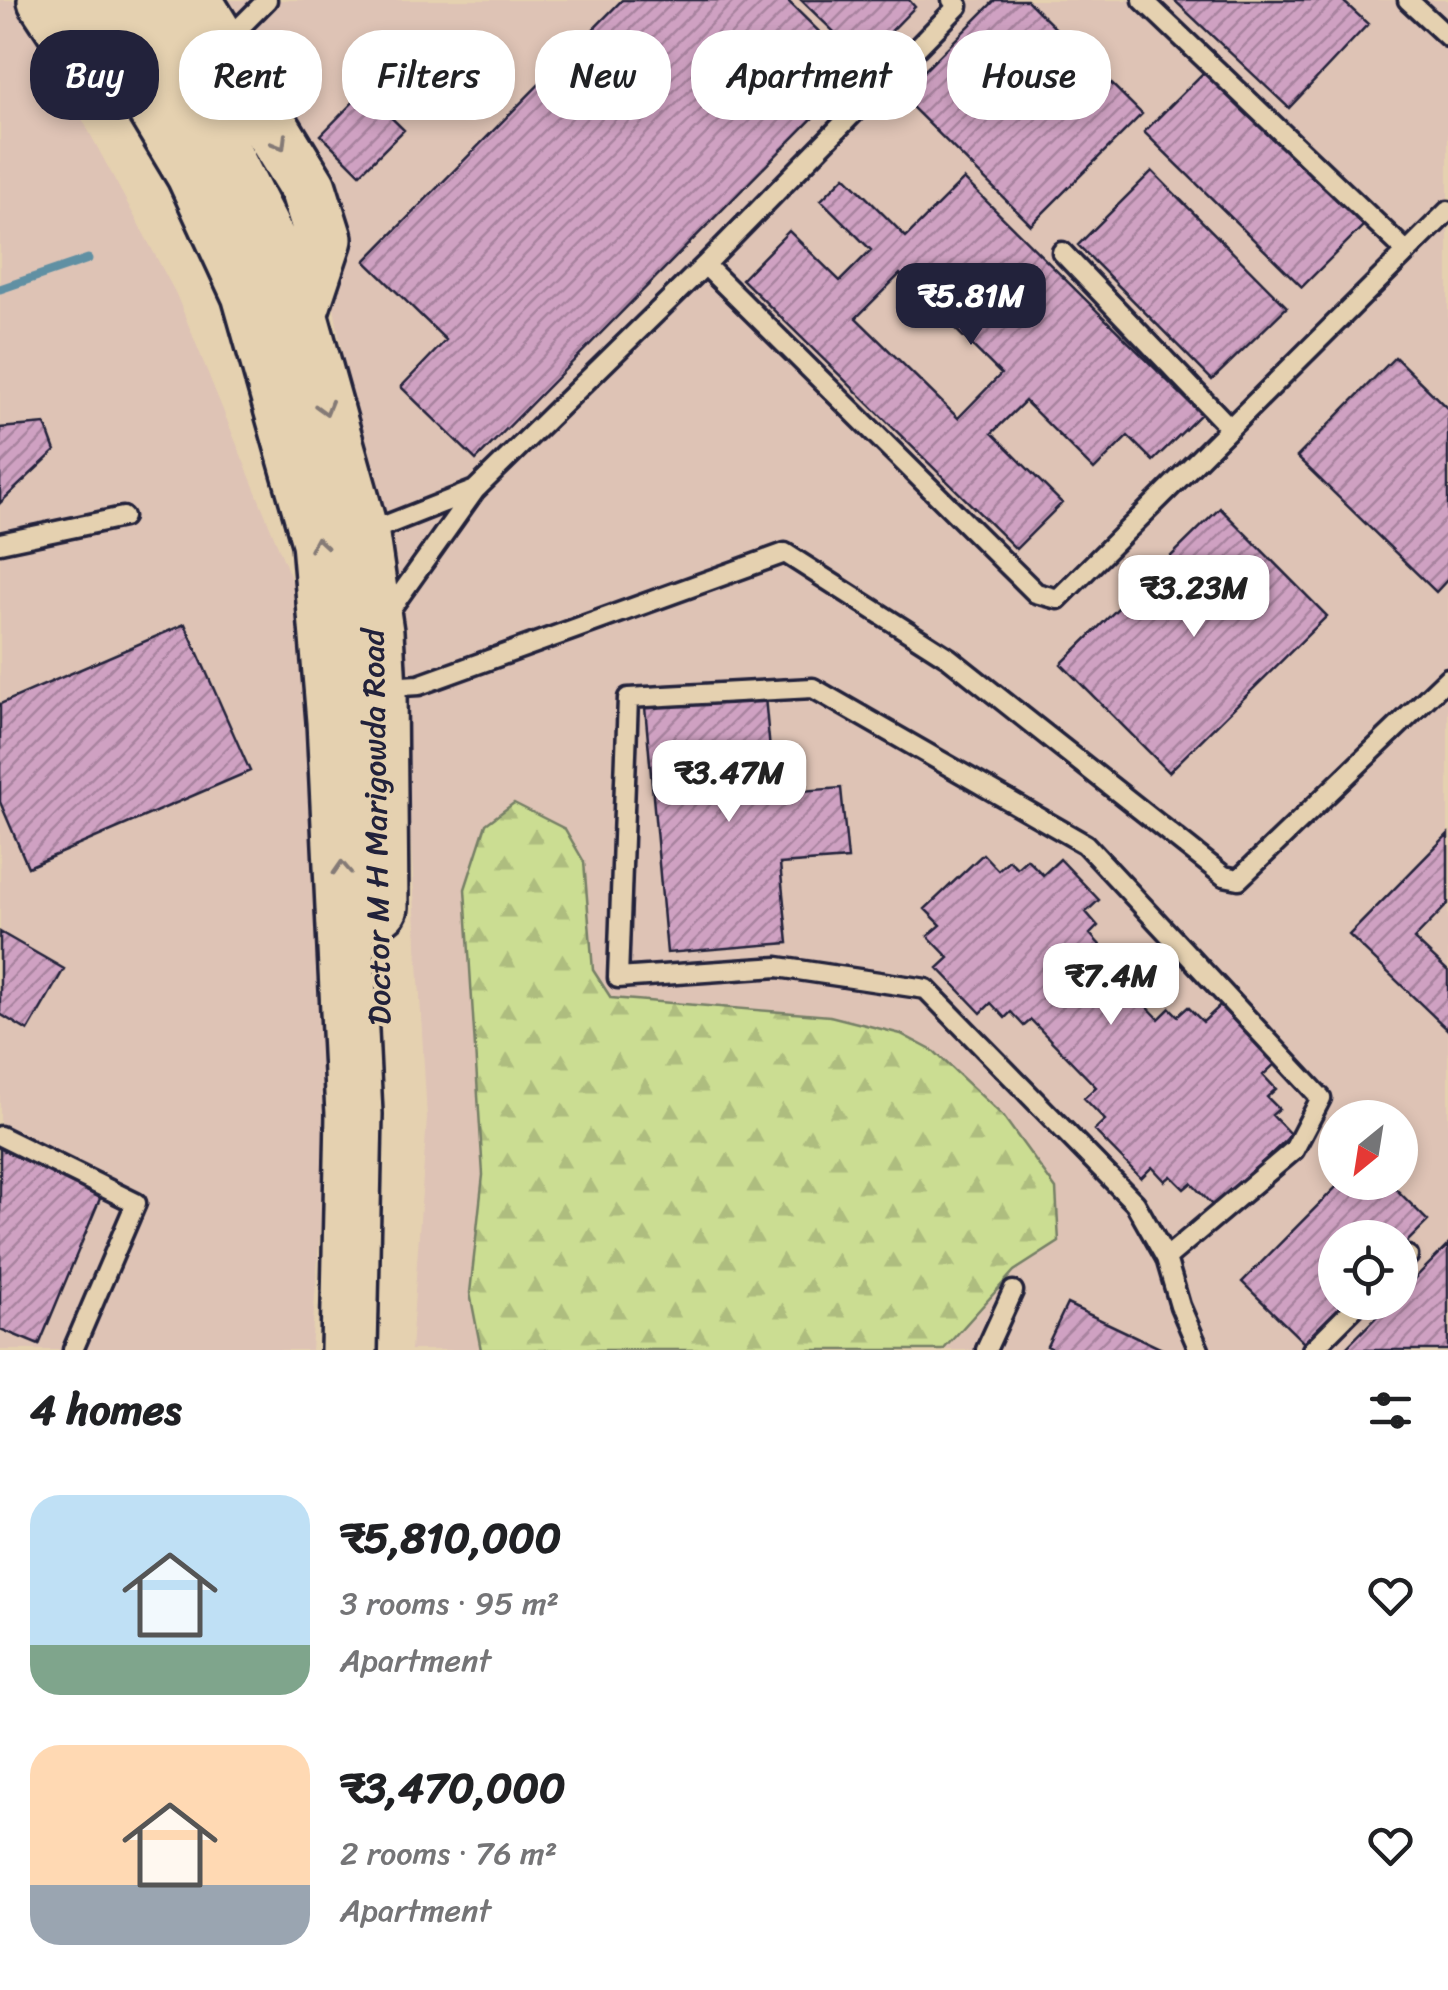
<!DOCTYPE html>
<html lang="en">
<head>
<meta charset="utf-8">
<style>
	:root { --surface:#fff; --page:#f6f6f6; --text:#202124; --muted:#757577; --accent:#22223b }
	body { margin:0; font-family:Sriracha,sans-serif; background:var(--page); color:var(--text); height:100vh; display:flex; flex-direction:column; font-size:38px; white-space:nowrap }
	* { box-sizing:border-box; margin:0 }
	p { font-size:32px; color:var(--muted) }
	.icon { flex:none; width:55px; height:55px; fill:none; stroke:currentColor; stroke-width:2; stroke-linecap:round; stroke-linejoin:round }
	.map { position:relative; height:1350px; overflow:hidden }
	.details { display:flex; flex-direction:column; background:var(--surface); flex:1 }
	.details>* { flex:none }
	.hud { position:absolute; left:30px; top:30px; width:1390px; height:90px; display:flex; gap:20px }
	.needle { width:65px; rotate:210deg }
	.fabs { position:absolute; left:1318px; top:1100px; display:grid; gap:20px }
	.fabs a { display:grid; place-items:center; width:100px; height:100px; border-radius:50%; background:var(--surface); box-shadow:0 5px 15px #0003; font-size:50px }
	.price { position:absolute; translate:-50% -85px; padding:0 22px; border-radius:20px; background:#fff; color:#222; font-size:32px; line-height:65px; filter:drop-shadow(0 2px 5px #0008) }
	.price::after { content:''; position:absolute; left:50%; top:60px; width:30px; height:22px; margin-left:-15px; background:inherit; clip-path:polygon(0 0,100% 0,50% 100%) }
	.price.current { background:var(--accent); color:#fff }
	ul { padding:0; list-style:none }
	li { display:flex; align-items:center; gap:30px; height:250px; padding:0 30px }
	li span { display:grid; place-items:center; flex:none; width:280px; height:200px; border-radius:30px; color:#555 }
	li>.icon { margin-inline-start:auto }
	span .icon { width:120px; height:120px; fill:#fffc; stroke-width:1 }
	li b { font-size:42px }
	h2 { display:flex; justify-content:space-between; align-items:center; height:120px; padding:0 30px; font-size:42px }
	.tag { padding:0 35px; border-radius:40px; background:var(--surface); box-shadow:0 5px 15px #0003; font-size:35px; line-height:90px }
	.tag.current { background:var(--accent); color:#fff }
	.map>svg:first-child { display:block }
	.built { fill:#dec3b5; fill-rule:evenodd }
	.forest { fill:url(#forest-firs); stroke:#768066; stroke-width:2.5 }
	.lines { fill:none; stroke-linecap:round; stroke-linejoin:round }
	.stream { stroke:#6190a3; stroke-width:9 }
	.building { fill:url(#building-hatch); stroke:#22223b; stroke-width:2.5; fill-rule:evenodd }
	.lane-casing { stroke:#22223b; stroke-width:25 }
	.primary-casing { stroke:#22223b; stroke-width:62 }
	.lane { stroke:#e5d1b0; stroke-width:18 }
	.primary { stroke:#e5d1b0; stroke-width:55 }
	.oneway { stroke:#847a76 }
	.labels { text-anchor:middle; stroke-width:8; stroke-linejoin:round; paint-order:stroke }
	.street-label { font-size:32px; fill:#22223b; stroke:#e5d1b0 }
</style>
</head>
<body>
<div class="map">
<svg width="1448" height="1350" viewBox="0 0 1448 1350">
	<defs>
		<pattern id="forest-firs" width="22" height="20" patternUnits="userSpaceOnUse" patternTransform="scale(2.5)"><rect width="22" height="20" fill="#cbdd92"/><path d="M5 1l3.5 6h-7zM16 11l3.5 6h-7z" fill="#aebd7f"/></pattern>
		<pattern id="building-hatch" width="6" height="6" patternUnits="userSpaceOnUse" patternTransform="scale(2.5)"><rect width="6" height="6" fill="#cfa1c2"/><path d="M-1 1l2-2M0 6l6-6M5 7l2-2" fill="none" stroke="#a8839f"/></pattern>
	</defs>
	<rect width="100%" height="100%" fill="#e5d1b0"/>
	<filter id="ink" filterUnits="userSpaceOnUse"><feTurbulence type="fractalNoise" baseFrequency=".01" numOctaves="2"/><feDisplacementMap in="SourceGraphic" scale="20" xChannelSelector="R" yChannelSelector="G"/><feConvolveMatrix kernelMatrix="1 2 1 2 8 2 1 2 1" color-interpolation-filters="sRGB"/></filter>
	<g filter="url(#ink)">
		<!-- built -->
		<path class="built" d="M 0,0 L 14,0 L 26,14 L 176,294 L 292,581 L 334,1045 L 311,1350 L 0,1350 Z
			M 211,0 L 1448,0 L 1448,1350 L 411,1350 L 427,1118 L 402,686 L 333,302 L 352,232 ZM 1335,1118 L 1400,1118 L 1400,1182 L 1335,1182 ZM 1335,1238 L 1400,1238 L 1400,1302 L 1335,1302 Z"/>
		<!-- forest -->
		<path class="forest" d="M 514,803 L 565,829 L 584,862 L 593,970 L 611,998 L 830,1016 L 901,1034 L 935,1052 L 1003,1116 L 1056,1189 L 1059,1242 L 1014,1271 L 943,1350 L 481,1350 L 470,1293 L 483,1175 L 465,889 L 486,824 Z"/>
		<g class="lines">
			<!-- stream -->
			<path class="stream" d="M 0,289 L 88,259"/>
		</g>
		<!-- building -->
		<path class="building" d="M 622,0 L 787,0 L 859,71 L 476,460 L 401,387 L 446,340 L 365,261 Z
			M 801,0 L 909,0 L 915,7 L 863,60 Z
			M 995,0 L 1027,0 L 1142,114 L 1031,225 L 900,95 Z
			M 1174,0 L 1342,0 L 1368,24 L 1289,108 Z
			M 1207,69 L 1365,224 L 1302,287 L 1144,132 Z
			M 364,91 L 404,130 L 360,174 L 321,135 Z
			M 1152,171 L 1287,307 L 1212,380 L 1078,245 Z
			M 845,176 L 906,237 L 964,179 L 1201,414 L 1153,461 L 1128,436 L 1094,470 L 1025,401 L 992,433 L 1062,503 L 1016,549 L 742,279 L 789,231 L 840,281 L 871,250 L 821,200 ZM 900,274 L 1001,374 L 958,418 L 856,318 Z
			M 1395,357 L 1448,409 L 1448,579 L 1436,592 L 1297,457 Z
			M 45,424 L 55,451 L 0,503 L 0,428 Z
			M 1220,508 L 1327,616 L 1169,772 L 1061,664 Z
			M 185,624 L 250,771 L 28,867 L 0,802 L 0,704 Z
			M 765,697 L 774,793 L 841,788 L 848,859 L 780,864 L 788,943 L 667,953 L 645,707 Z
			M 1448,834 L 1448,904 L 1414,939 L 1448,971 L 1448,1030 L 1349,935 Z
			M 983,854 L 998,870 L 1009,860 L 1017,868 L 1027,859 L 1043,875 L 1060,859 L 1099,900 L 1086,912 L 1098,926 L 1090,934 L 1100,945 L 1094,951 L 1159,1019 L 1170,1008 L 1178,1016 L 1188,1007 L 1203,1022 L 1220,1006 L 1276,1063 L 1263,1075 L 1276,1089 L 1267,1097 L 1279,1109 L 1272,1115 L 1291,1135 L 1215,1208 L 1191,1183 L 1184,1189 L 1171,1176 L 1165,1181 L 1152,1167 L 1141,1178 L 1094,1130 L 1105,1120 L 1084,1098 L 1096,1087 L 1031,1020 L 1024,1026 L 1011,1012 L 1005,1018 L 991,1003 L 981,1013 L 938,968 L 949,958 L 928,936 L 941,925 L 925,909 Z
			M 0,932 L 64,969 L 28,1031 L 0,1014 Z
			M 0,1146 L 104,1189 L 39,1345 L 0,1329 Z
			M 1341,1182 L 1389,1182 L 1428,1221 L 1400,1249 L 1400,1238 L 1335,1238 L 1335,1302 L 1348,1302 L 1306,1345 L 1242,1282 Z
			M 1448,1245 L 1448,1350 L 1344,1350 L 1391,1302 L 1400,1302 L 1400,1293 Z
			M 1067,1304 L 1164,1350 L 1055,1350 L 1047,1346 Z"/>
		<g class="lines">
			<defs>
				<path id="lane" d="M 1143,0 L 1407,252
					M 1408,0 L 1448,37
					M 225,42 L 267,0
					M 1062,252 L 1230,428
					M 705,265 L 1036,593 L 1058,599 L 1448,211
					M 366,533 L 475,490
					M 0,543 L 123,517
					M 384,618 L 475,490 L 705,265 L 958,6 L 952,0
					M 385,687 L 419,685 L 785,553 L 949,658 L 1224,876 L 1239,879 L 1448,678
					M 0,1136 L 136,1203 L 73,1350
					M 1166,1258 L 1294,1150 L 1321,1098 L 1085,844 L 813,688 L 628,698 L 618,978 L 778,967 L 926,989 L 1135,1203 L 1166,1258 L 1180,1306 L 1199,1350
					M 1400,1264 L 1408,1256
					M 986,1350 L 1013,1291
					M 1312,1350 L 1360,1302"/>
				<path id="primary" d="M 46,0 L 92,70
					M 90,0 L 194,173 L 250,294 L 320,542 L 335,721 L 354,1114 L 349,1350
					M 136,0 L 177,64 L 273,252 L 299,314 L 361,536 L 375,632 L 378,690 L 380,907
					M 193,0 L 308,188 L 324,239 L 299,314"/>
			</defs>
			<!-- lane casing -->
			<use href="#lane" class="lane-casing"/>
			<!-- primary casing -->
			<use href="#primary" class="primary-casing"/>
			<!-- lane -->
			<use href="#lane" class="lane"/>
			<!-- primary -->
			<use href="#primary" class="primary"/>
		</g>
		<!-- one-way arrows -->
		<defs><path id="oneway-chevron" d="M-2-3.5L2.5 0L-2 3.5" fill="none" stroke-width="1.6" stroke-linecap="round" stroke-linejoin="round" transform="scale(2.5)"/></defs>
		<g class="oneway">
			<use href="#oneway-chevron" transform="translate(280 143) rotate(59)"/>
			<use href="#oneway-chevron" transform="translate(325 408) rotate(74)"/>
			<use href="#oneway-chevron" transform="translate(318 544) rotate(-100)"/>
			<use href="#oneway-chevron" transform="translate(342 868) rotate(-93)"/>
		</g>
	</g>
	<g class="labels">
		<!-- street labels -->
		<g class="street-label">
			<text transform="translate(376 827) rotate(-91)" y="11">Doctor M H Marigowda Road</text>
		</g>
	</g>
</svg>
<div class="fabs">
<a><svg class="needle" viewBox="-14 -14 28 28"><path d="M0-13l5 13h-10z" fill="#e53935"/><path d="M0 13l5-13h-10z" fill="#757577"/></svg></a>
<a><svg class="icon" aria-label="locate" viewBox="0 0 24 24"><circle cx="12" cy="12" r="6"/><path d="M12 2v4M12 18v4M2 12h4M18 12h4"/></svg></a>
</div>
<b class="price current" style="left:971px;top:348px">₹5.81M</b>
<b class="price" style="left:1194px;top:640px">₹3.23M</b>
<b class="price" style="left:729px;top:825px">₹3.47M</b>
<b class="price" style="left:1111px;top:1028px">₹7.4M</b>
<div class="hud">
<a class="tag current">Buy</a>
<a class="tag">Rent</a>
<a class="tag">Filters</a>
<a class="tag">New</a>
<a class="tag">Apartment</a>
<a class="tag">House</a>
</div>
</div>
<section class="details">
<h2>4 homes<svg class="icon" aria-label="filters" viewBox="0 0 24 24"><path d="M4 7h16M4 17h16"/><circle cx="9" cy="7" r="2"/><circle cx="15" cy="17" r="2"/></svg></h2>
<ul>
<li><span style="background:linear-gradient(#bfe0f5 75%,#7fa58c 0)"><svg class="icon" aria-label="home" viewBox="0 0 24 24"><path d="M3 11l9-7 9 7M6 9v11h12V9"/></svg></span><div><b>₹5,810,000</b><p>3 rooms · 95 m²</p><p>Apartment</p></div><svg class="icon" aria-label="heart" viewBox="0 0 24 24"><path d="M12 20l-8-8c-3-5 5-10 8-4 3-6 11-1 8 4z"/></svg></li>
<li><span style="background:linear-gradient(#ffd9b3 70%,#9aa5b1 0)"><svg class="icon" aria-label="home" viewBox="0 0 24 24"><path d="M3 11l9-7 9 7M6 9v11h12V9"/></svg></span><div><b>₹3,470,000</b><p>2 rooms · 76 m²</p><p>Apartment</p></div><svg class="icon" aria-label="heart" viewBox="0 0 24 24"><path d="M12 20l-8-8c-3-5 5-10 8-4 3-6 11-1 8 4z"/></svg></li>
</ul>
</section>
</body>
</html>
